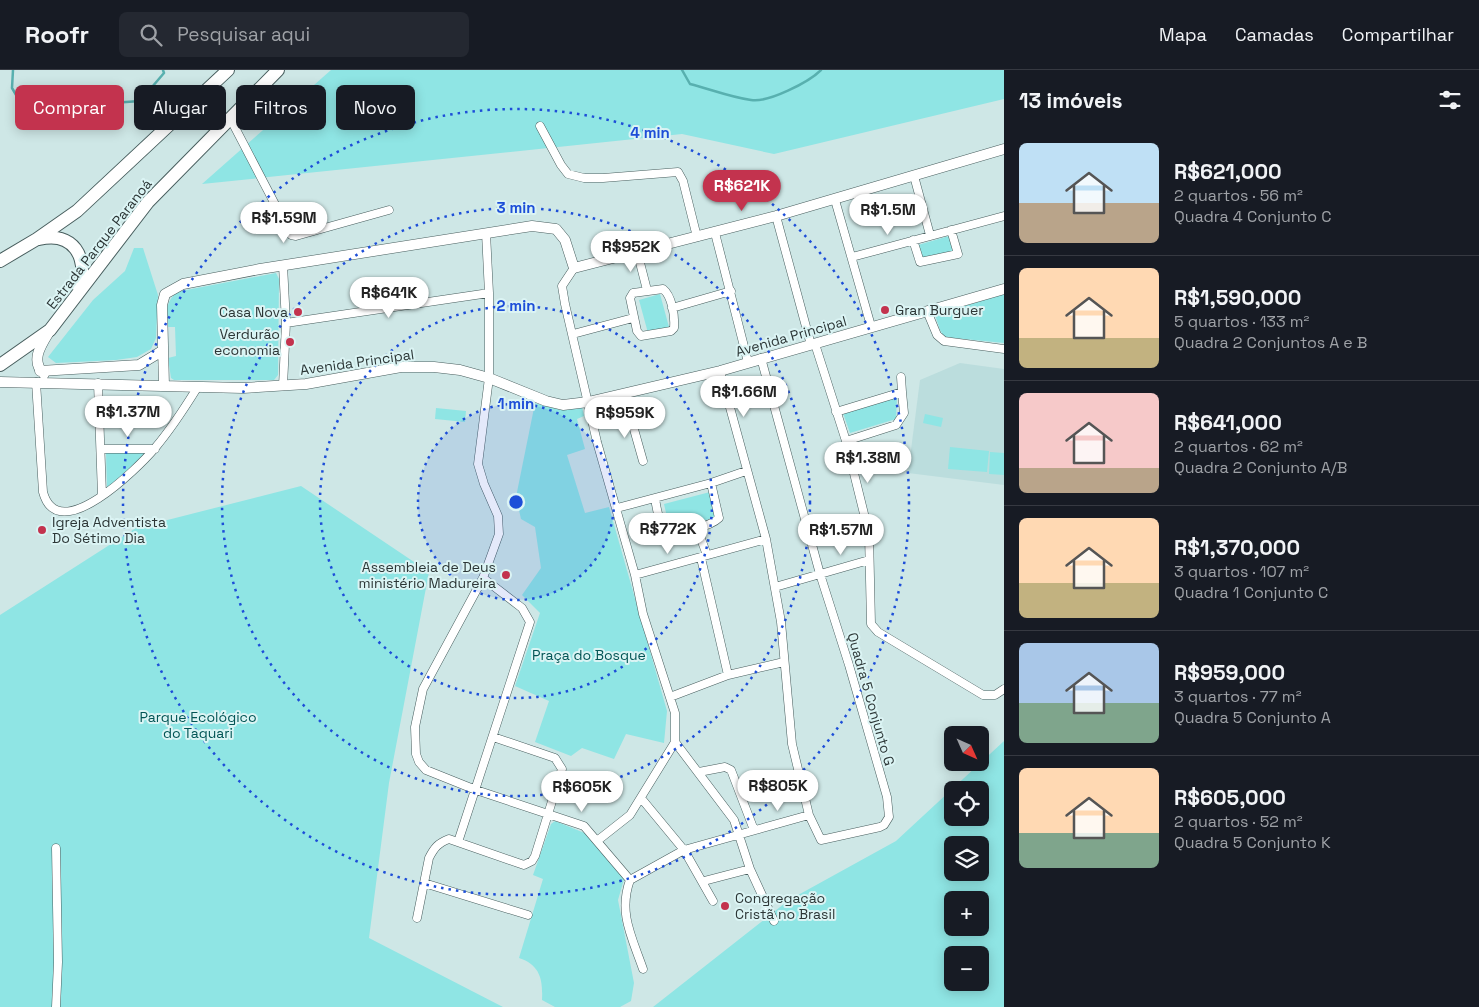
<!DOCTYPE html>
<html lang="pt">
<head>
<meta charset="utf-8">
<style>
	:root { --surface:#171b24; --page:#242831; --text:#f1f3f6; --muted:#9ea1a6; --line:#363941; --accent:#c3334e }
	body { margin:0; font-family:"Space Grotesk",sans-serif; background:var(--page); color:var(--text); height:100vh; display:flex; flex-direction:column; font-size:19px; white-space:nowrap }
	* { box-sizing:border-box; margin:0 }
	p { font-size:16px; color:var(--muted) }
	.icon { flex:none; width:28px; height:28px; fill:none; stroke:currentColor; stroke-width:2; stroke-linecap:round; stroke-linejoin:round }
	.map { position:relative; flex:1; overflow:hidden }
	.panel { display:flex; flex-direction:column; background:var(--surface); width:475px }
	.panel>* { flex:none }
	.hud { position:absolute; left:15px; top:15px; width:475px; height:45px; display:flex; gap:10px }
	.needle { width:32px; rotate:135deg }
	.buttons { position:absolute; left:944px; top:656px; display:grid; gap:10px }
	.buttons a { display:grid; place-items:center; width:45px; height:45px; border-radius:8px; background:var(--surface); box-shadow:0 2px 12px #0003; font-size:25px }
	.price { position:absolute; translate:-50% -42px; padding:0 11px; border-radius:18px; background:#fff; color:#222; font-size:16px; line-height:32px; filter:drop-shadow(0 1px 2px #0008) }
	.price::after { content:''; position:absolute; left:50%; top:30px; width:15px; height:11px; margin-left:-8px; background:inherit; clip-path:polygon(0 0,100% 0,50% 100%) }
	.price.on { background:var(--accent); color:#fff }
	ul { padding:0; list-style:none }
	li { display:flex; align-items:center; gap:15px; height:125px; padding:0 15px }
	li+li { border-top:1px solid var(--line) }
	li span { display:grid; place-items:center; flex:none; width:140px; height:100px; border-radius:8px; color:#555 }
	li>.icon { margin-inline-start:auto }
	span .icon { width:60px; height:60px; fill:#fffc; stroke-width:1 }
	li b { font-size:21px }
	h2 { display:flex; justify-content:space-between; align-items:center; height:60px; padding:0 15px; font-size:21px }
	.tag { padding:0 18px; border-radius:8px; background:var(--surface); box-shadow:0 2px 12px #0003; font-size:18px; line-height:45px }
	.tag.on { background:var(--accent); color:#fff }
	header { display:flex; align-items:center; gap:30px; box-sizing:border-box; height:70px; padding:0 25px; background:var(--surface); border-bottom:1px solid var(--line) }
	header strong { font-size:24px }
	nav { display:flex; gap:28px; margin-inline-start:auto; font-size:18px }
	.search { width:350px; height:45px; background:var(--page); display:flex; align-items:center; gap:12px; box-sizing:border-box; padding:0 18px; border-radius:8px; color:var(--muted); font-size:19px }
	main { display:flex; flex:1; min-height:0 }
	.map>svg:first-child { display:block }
	.built { fill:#bdd }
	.green { fill:#8fe5e4; fill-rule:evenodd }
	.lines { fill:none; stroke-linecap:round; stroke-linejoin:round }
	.stream { stroke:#58b0af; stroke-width:2.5 }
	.minor-casing { stroke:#485e5e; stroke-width:9 }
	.tertiary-casing { stroke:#485e5e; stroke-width:11 }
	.primary-casing { stroke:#485e5e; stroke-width:14 }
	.minor { stroke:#fff; stroke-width:8 }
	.tertiary { stroke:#fff; stroke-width:10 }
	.primary { stroke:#fff; stroke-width:12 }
	.ring { fill:none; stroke:#1d4ed8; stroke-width:2.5; stroke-dasharray:2.5 5 }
	.poi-dot { fill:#c3334e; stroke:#dbf4f4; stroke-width:2 }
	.labels { text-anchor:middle; stroke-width:4; stroke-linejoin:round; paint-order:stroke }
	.street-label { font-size:14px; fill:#2c3636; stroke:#dbf4f4 }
	.poi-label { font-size:14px; fill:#2c3636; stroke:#dbf4f4; text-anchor:start }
	.park-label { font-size:14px; fill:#025555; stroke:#dbf4f4 }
	.centre { fill:#1d4ed8; stroke:#dbf4f4; stroke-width:2.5 }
	.ring-label { font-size:15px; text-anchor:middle; font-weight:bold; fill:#1d4ed8; stroke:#dbf4f4; stroke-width:4; stroke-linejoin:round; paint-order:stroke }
</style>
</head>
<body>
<header>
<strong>Roofr</strong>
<div class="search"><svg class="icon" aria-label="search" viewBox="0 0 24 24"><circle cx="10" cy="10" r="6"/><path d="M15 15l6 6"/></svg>Pesquisar aqui</div>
<nav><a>Mapa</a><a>Camadas</a><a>Compartilhar</a></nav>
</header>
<main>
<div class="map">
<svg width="1004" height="937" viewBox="0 0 1004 937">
	<rect width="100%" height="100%" fill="#cee7e6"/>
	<!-- built -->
	<path class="built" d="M 960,293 L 1004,299 L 1004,415 L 908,403 L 920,310 Z"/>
	<!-- green -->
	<path class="green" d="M 331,0 L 1004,0 L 1004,29 L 774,84 L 682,64 L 202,114 Z
		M 949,166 L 953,182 L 923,191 L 918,175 Z
		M 134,178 L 143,178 L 158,225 L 156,268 L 151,279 L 137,287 L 116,290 L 56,293 L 48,287 L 93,230 L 125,201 Z
		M 276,203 L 279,209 L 278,305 L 274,310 L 174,310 L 171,308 L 168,288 L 176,286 L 175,257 L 168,257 L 166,254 C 167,240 166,227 181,221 Z
		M 660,224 L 669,257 L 648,263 L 639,230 Z
		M 1004,224 L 1004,273 L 944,267 L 940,260 L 935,245 Z
		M 897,327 L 896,349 L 850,363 L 843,343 Z
		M 535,333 L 560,340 L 582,337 L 584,346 L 577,349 L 585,379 L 567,385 L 585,443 L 609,437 L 667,641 L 664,673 L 626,664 L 614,689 L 582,678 L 571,686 L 535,672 L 549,631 L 515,616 L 540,543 L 522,525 L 541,498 L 535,457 L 521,449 L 516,427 Z
		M 436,338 L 466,341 L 465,352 L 435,349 Z
		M 925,344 L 943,348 L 941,357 L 923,353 Z
		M 950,377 L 989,381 L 987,402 L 948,399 Z
		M 106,382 L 148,382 L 107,418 Z
		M 990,382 L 1004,383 L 1004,405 L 989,404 Z
		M 301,416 L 429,502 L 389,713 L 369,868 L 503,937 L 0,937 L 0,545 L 136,458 Z
		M 710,422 L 717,447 L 670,460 L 664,434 Z
		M 1004,671 L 1004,937 L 653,937 L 789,830 L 896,771 ZM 952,720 L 980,720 L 980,748 L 952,748 ZM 952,775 L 980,775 L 980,802 L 952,802 ZM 952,830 L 980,830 L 980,858 L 952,858 ZM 952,885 L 980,885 L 980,912 L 952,912 Z
		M 555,751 L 587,764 L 624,809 L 618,830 L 634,913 L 631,931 L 620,937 L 555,937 L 542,930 C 543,909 540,895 519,888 L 543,809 L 533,805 L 551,754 Z"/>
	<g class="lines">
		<!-- stream -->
		<path class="stream" d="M 13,0 L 12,18 L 22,35 L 36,37 L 60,24 L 112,33 L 140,31 L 164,3 L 163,0
			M 682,0 L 690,14 C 710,19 730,27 751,30 C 768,33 809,12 821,0"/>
		<defs>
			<path id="minor" d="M 230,48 L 291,165 L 296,166 L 389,140
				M 540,56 L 561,95 L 568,104 L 584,108 L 603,108 L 678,102 L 683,111 L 697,167
				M 914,106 L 930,165
				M 835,130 L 871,256
				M 776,146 L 811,275
				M 486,163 L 489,223 L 489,308 L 478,394 L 484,414 L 498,446 L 499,464 L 483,508 L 423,619 L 415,657 L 416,684 L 419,692 L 426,700 L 476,720 L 584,756 L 630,810
				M 715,163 L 748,292
				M 913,170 L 920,192 L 958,184 L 951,160
				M 637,181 L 647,220
				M 852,187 L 1004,146
				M 283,195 L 286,253 L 283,316
				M 574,198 L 562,216 L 565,234 L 597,372 L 635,505 L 643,544 L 675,643 L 675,672
				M 663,219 C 672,226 675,246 674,258 L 671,261 L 641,266 L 637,261 L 630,228 L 633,223 Z
				M 672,238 L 731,221
				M 927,241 L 937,265 L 944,271 L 1004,279
				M 286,253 L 489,223
				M 573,264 L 633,248
				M 815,274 L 846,371 L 869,464 L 871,554 L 878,562 L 983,625 L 995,625 L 1004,619
				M 720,301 L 766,469 L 781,552 L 792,674 L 809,745 L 821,770 L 880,757 L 884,755 L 889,747 L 887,727 L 849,595 L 820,504 L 761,288
				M 36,312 L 43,422 C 58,478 138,398 155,378 C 171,359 184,339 197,318
				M 98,313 L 102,425
				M 624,324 L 643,391
				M 836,342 L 902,322 L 901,307
				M 846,371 L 896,355 L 904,343 L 902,322
				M 101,379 L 155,379
				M 655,429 C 657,438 658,452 665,459 C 674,467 711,456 719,448 L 711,413
				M 617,438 L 711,413 L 746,401
				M 697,458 L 707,485
				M 701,488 L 728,605
				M 635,505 L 766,469
				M 775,517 L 869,490
				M 670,627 L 728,605 L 784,592
				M 675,672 L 734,750 L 750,799 L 774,851
				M 699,702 L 725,697 L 731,700 L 754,760
				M 641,728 L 684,780 L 713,831
				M 597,771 L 630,745 L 675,672
				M 458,772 L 530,552 L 522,538 L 483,508
				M 630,810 L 684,780 L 809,745
				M 630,810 C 618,843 632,867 643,899
				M 704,811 L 750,799
				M 424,813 L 528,845
				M 417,848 L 429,788 C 434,778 438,773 449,769 L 524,795 L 532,791 L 535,786 L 562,699 L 555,688 L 493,667
				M 56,937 L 58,892 L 56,778"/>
			<path id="tertiary" d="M 40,301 L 139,295 L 162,281
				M 44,304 C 30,291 41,275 49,262
				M 0,312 L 243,318 L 306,314 L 401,297 L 434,297 L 460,300 L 489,308 L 546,331 L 563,335 L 588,332 L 720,301 L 1004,219
				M 164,316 L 162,235 L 165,224 L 183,214 L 260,199 L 532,156 L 556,159 L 565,170 L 574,198 L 776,146 L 1004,79"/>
			<path id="primary" d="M 39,169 C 73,161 89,187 79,218
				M 0,191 L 37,169 L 77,141 L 228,0
				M 0,295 L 50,260 L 148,132 L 278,0"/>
		</defs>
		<!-- minor casing -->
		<use href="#minor" class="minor-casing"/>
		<!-- tertiary casing -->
		<use href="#tertiary" class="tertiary-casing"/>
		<!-- primary casing -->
		<use href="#primary" class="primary-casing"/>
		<!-- minor -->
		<use href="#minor" class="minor"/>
		<!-- tertiary -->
		<use href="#tertiary" class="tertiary"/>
		<!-- primary -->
		<use href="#primary" class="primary"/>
	</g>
	<!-- distance rings -->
	<circle cx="516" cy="432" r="98" fill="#1d4ed8" fill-opacity=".12"/>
	<g class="ring">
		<circle cx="516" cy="432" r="98"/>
		<circle cx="516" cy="432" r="196"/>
		<circle cx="516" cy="432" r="294"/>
		<circle cx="516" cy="432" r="393"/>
	</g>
	<!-- markers -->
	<g class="poi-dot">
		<circle cx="885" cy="240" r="5"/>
		<circle cx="298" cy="242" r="5"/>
		<circle cx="290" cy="272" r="5"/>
		<circle cx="42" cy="460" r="5"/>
		<circle cx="506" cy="505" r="5"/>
		<circle cx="725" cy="836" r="5"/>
	</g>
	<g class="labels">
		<!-- street labels -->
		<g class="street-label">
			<text transform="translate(99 174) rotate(-52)" y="5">Estrada Parque Paranoá</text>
			<text transform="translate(791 266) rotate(-16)" y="5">Avenida Principal</text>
			<text transform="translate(357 292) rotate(-8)" y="5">Avenida Principal</text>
			<text transform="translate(871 629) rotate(74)" y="5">Quadra 5 Conjunto G</text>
		</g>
		<!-- poi labels -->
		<g class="poi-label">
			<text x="895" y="245">Gran Burguer</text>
			<text x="288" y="247" text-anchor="end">Casa Nova</text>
			<text x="280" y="269" text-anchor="end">Verdurão<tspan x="280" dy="16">economia</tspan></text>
			<text x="52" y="457">Igreja Adventista<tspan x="52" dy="16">Do Sétimo Dia</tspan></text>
			<text x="496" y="502" text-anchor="end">Assembleia de Deus<tspan x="496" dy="16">ministério Madureira</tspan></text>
			<text x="735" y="833">Congregação<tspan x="735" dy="16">Cristã no Brasil</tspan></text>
		</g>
		<!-- park labels -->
		<g class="park-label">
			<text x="589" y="590">Praça do Bosque</text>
			<text x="198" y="652">Parque Ecológico<tspan x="198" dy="16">do Taquari</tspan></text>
		</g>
	</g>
	<circle cx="516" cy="432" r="8" class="centre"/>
	<g class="ring-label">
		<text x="650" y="68">4 min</text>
		<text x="516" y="143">3 min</text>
		<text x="516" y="241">2 min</text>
		<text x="516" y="339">1 min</text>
	</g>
</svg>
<div class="buttons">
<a><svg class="needle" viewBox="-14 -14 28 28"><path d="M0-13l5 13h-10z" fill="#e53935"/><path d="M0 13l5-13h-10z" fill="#9ea1a6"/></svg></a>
<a><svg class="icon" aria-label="locate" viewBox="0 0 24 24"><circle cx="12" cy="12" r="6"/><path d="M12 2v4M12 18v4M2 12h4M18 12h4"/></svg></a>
<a><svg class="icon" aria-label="layers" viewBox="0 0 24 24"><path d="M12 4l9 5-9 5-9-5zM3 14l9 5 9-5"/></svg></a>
<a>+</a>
<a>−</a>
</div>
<b class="price on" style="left:742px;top:142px">R$621K</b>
<b class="price" style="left:888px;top:166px">R$1.5M</b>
<b class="price" style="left:284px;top:174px">R$1.59M</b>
<b class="price" style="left:631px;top:203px">R$952K</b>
<b class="price" style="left:389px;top:249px">R$641K</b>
<b class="price" style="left:744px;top:348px">R$1.66M</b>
<b class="price" style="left:128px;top:368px">R$1.37M</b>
<b class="price" style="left:625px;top:369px">R$959K</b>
<b class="price" style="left:868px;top:414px">R$1.38M</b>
<b class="price" style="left:668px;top:485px">R$772K</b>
<b class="price" style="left:841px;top:486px">R$1.57M</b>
<b class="price" style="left:778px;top:742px">R$805K</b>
<b class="price" style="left:582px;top:743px">R$605K</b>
<div class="hud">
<a class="tag on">Comprar</a>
<a class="tag">Alugar</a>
<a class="tag">Filtros</a>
<a class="tag">Novo</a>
</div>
</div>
<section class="panel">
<h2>13 imóveis<svg class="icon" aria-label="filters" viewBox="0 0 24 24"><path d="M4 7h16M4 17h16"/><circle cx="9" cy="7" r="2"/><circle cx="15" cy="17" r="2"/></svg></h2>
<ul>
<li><span style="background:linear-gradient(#bfe0f5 60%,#b9a48a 0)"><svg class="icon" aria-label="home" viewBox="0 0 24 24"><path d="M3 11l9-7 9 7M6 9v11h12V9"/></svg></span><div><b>R$621,000</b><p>2 quartos · 56 m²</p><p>Quadra 4 Conjunto C</p></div></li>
<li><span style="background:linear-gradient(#ffd9b3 70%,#c2b280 0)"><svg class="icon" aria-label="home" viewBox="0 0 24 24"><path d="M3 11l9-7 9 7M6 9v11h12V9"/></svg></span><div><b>R$1,590,000</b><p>5 quartos · 133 m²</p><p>Quadra 2 Conjuntos A e B</p></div></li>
<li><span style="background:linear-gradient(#f6c9c9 75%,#b9a48a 0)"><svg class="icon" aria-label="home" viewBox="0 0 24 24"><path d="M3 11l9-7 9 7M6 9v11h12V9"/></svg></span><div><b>R$641,000</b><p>2 quartos · 62 m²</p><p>Quadra 2 Conjunto A/B</p></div></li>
<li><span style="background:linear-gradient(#ffd9b3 65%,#c2b280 0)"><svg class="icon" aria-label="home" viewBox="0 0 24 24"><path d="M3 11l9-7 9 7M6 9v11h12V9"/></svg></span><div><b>R$1,370,000</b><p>3 quartos · 107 m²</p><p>Quadra 1 Conjunto C</p></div></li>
<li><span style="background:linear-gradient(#a9c7e8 60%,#7fa58c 0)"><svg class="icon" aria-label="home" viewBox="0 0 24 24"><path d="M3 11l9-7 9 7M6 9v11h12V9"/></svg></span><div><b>R$959,000</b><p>3 quartos · 77 m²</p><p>Quadra 5 Conjunto A</p></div></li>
<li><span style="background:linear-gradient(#ffd9b3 65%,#7fa58c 0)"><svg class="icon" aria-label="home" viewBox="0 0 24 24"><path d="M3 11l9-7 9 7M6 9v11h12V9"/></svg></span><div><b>R$605,000</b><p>2 quartos · 52 m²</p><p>Quadra 5 Conjunto K</p></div></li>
</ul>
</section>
</main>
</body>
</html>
